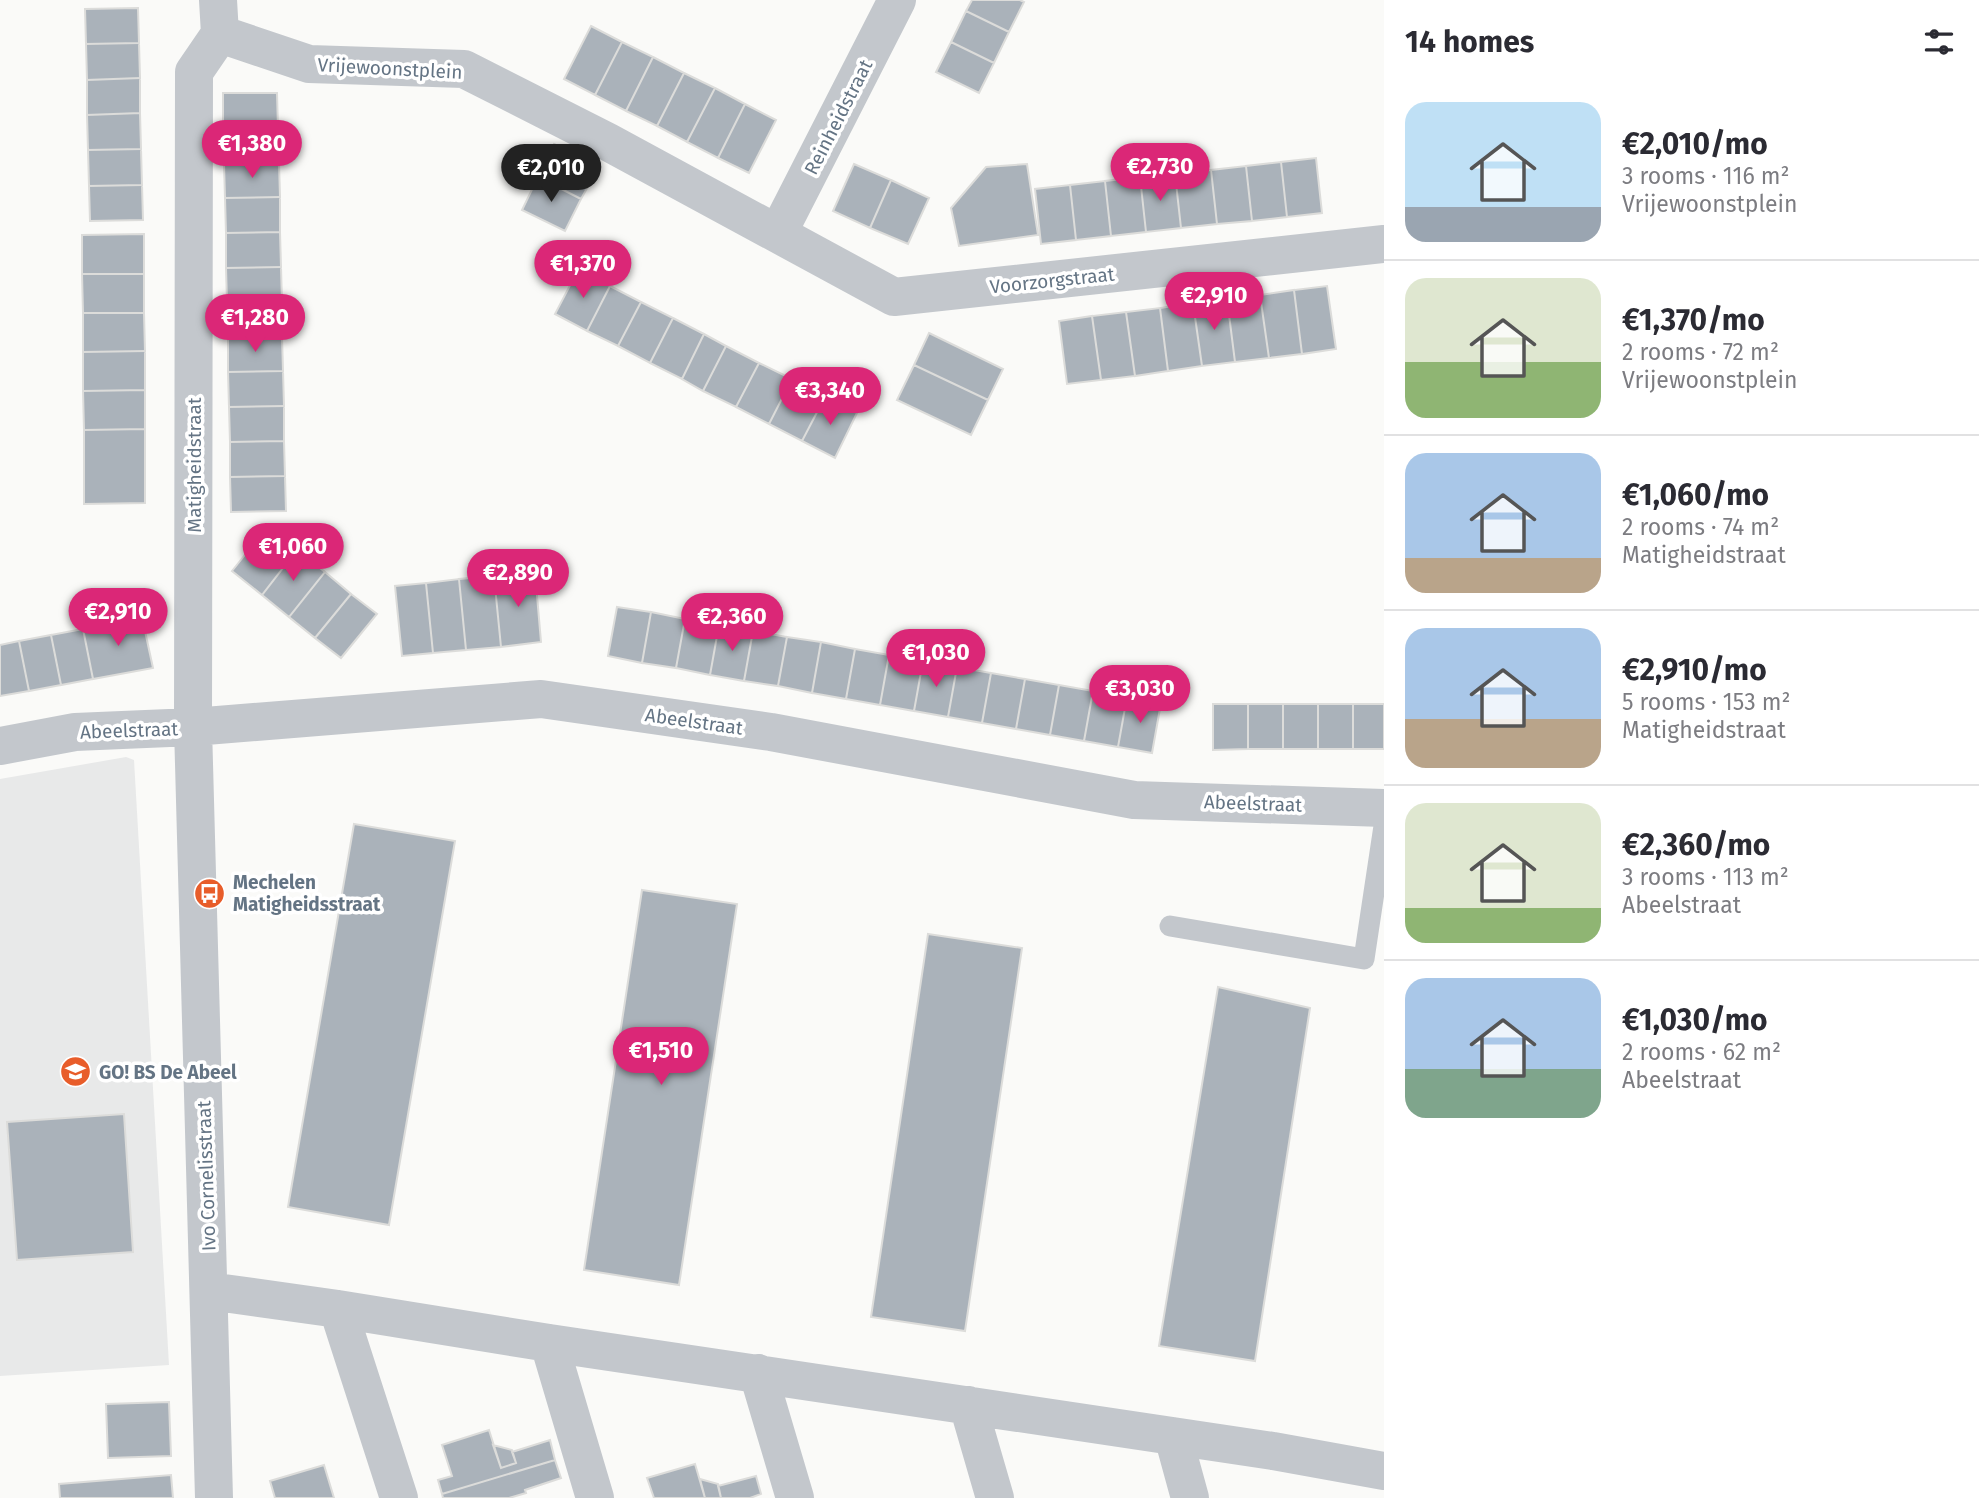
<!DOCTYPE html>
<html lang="en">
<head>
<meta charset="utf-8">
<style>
	:root { --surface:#fff; --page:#f2f2f3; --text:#2b2b33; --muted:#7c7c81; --line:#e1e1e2; --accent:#db2777 }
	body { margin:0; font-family:"Fira Sans",sans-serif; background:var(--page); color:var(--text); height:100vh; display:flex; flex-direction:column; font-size:26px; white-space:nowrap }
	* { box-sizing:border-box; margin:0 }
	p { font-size:23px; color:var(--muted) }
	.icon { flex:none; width:38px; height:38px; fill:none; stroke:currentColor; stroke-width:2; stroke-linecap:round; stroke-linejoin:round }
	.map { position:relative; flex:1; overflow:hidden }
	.panel { display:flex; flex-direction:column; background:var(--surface); width:595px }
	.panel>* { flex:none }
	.price { position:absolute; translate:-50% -60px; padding:0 16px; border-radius:24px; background:var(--accent); color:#fff; font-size:23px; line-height:46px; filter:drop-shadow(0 2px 4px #0008) }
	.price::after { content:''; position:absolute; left:50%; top:42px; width:21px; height:16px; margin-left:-10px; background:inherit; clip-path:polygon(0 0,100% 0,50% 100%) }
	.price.current { background:#222; color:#fff }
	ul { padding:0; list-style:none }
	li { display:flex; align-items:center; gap:21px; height:175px; padding:0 21px }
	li+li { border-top:2px solid var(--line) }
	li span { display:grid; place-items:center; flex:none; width:196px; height:140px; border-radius:21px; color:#555 }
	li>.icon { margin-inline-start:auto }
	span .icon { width:84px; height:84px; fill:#fffc; stroke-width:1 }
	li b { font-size:30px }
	h2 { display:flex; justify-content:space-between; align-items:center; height:84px; padding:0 21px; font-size:30px }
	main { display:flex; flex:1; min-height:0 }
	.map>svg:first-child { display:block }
	.built { fill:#e8e9e9 }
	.building { fill:#aab2ba; stroke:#dcdcda; stroke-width:2 }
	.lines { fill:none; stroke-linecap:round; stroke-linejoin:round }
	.lane { stroke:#c3c7cc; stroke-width:21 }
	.street { stroke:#c3c7cc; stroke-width:38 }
	.labels { text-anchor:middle; stroke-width:7; stroke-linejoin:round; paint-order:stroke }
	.street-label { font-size:19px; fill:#647484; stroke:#fff }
	.poi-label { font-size:19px; font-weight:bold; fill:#647484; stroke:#fff; text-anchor:start }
</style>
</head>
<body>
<main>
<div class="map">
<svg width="1384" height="1498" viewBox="0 0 1384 1498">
	<rect width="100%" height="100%" fill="#fafaf8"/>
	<!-- built -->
	<path class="built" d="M 126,757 L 134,760 L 169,1365 L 0,1376 L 0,779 Z"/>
	<!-- building -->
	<path class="building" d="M 972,0 L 1020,0 L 1024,2 L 1009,32 L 966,11 Z
		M 138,8 L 139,43 L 86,44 L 85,9 Z
		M 966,11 L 1009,32 L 994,63 L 951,42 Z
		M 591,26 L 622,42 L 595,95 L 564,79 Z
		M 622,42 L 653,57 L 626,111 L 595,95 Z
		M 951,42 L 994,63 L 979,93 L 936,72 Z
		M 139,43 L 140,78 L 87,80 L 86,44 Z
		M 653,57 L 684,73 L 657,126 L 626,111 Z
		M 684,73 L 715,88 L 687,142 L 657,126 Z
		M 140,78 L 140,113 L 87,115 L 87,80 Z
		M 715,88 L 745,104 L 718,158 L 687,142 Z
		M 223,93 L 277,93 L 278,128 L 223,129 Z
		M 745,104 L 776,120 L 749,173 L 718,158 Z
		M 140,113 L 141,149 L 88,150 L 87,115 Z
		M 278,128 L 279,162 L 224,164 L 223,129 Z
		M 554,144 L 599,167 L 581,199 L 538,177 Z
		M 141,149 L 142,185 L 89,186 L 88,150 Z
		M 1316,158 L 1322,213 L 1287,217 L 1281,162 Z
		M 279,162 L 280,197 L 225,198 L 224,164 Z
		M 1281,162 L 1287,217 L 1252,221 L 1246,166 Z
		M 854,164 L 891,180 L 870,228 L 833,211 Z
		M 1027,164 L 1038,235 L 959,246 L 951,208 L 986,167 Z
		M 1246,166 L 1252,221 L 1217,224 L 1211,170 Z
		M 1211,170 L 1217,224 L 1181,228 L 1175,174 Z
		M 1175,174 L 1181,228 L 1146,232 L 1140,177 Z
		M 538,177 L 581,199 L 565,231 L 522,210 Z
		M 1140,177 L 1146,232 L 1111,236 L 1105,181 Z
		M 891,180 L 929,198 L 908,244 L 870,228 Z
		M 1105,181 L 1111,236 L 1076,240 L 1070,185 Z
		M 142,185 L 143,220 L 90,221 L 89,186 Z
		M 1070,185 L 1076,240 L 1041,244 L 1035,189 Z
		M 280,197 L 280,232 L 226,233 L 225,198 Z
		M 280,232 L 281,267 L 226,268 L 226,233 Z
		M 144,234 L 144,274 L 82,274 L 82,235 Z
		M 281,267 L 282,302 L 227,302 L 226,268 Z
		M 578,270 L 610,286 L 587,331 L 555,314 Z
		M 82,274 L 144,274 L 144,313 L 83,313 Z
		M 610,286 L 641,302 L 618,346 L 587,331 Z
		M 1327,286 L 1336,349 L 1302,354 L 1294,290 Z
		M 1294,290 L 1302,354 L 1269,358 L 1260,295 Z
		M 1260,295 L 1269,358 L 1235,362 L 1227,299 Z
		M 1227,299 L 1235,362 L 1202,366 L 1193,303 Z
		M 227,302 L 282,302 L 282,336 L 228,338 Z
		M 641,302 L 673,318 L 650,363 L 618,346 Z
		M 1193,303 L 1202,366 L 1168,371 L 1160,308 Z
		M 1160,308 L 1168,371 L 1135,376 L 1126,312 Z
		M 1126,312 L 1135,376 L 1101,380 L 1092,316 Z
		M 83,313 L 144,313 L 145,351 L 83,352 Z
		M 1092,316 L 1101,380 L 1067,384 L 1059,321 Z
		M 673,318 L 704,334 L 682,379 L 650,363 Z
		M 929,333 L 1003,369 L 988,400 L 914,365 Z
		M 704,334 L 726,346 L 703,391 L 682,379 Z
		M 282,336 L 283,371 L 228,372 L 228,338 Z
		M 726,346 L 759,363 L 736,407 L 703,391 Z
		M 145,351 L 145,390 L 83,391 L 83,352 Z
		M 759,363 L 792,379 L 769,424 L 736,407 Z
		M 914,365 L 988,400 L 971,435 L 897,400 Z
		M 283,371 L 284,406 L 229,407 L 228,372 Z
		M 792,379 L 825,397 L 802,441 L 769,424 Z
		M 145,390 L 145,429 L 84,430 L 83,391 Z
		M 825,397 L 857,413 L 835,458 L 802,441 Z
		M 284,406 L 284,441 L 230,442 L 229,407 Z
		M 145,429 L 145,503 L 84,504 L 84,430 Z
		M 284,441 L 285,476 L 230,477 L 230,442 Z
		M 285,476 L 286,511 L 231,512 L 230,477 Z
		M 268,526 L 297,550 L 262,595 L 232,571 Z
		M 297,550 L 325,572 L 289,617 L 262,595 Z
		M 325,572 L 351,594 L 315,638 L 289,617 Z
		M 535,572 L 541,642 L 501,647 L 494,576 Z
		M 494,576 L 501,647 L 466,650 L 459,579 Z
		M 459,579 L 466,650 L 433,653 L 426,583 Z
		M 426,583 L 433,653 L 402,656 L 395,586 Z
		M 351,594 L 377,614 L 341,658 L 315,638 Z
		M 617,607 L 651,612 L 642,663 L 608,656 Z
		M 651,612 L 685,619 L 676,668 L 642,663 Z
		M 142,617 L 153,668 L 93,679 L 83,629 Z
		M 685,619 L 719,625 L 710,675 L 676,668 Z
		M 719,625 L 753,631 L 744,681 L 710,675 Z
		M 83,629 L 93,679 L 61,685 L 51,635 Z
		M 753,631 L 787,637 L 778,686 L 744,681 Z
		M 51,635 L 61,685 L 29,691 L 19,641 Z
		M 787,637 L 821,642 L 812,693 L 778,686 Z
		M 19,641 L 29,691 L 0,696 L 0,645 Z
		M 821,642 L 855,649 L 846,699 L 812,693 Z
		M 855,649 L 889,655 L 880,705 L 846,699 Z
		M 889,655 L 923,661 L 914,711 L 880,705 Z
		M 923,661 L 957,667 L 948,717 L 914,711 Z
		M 957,667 L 991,673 L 982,723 L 948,717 Z
		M 991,673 L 1025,679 L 1016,729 L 982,723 Z
		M 1025,679 L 1059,685 L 1050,735 L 1016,729 Z
		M 1059,685 L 1093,691 L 1084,741 L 1050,735 Z
		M 1093,691 L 1127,697 L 1118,747 L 1084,741 Z
		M 1127,697 L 1161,703 L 1152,753 L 1118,747 Z
		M 1213,704 L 1248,704 L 1248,749 L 1213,750 Z
		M 1248,704 L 1283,704 L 1283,749 L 1248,749 Z
		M 1283,704 L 1318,704 L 1318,749 L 1283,749 Z
		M 1318,704 L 1353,704 L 1353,749 L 1318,749 Z
		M 1353,704 L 1384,704 L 1384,749 L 1353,749 Z
		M 354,824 L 455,841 L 389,1225 L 288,1207 Z
		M 642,890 L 737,904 L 679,1285 L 584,1270 Z
		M 928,934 L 1022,948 L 965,1331 L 871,1317 Z
		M 1218,987 L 1310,1008 L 1255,1361 L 1159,1346 Z
		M 124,1114 L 133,1252 L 17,1260 L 7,1122 Z
		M 169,1402 L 171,1456 L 108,1458 L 106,1404 Z
		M 489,1430 L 501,1468 L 516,1463 L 512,1452 L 550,1440 L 555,1460 L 442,1494 L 438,1480 L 452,1476 L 442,1445 Z
		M 493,1445 L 512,1450 L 516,1463 L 501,1468 Z
		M 555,1460 L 561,1478 L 525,1490 L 526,1493 L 509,1498 L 443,1498 L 442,1494 Z
		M 695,1464 L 705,1498 L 654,1498 L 647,1478 Z
		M 324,1465 L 334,1498 L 275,1498 L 270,1481 Z
		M 171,1475 L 173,1498 L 60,1498 L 59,1484 Z
		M 756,1476 L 761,1494 L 750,1498 L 721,1498 L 718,1486 Z
		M 700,1479 L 718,1484 L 721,1498 L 705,1498 Z"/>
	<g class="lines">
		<!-- lane -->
		<path class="lane" d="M 1170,926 L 1364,959 L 1384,826"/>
		<!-- street -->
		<path class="street" d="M 220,34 L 309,64 L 464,69 L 608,142 L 894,297 L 1384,244
			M 778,233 L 897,0
			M 0,746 L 75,732 L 193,727 L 541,699 L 771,732 L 1134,800 L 1384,808
			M 209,1291 L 338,1309 L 549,1343 L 1273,1451 L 1384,1471
			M 338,1309 L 399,1498
			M 549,1343 L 595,1498
			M 758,1373 L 795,1498
			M 968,1405 L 995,1498
			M 1173,1436 L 1190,1498
			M 214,1498 L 193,727 L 194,72 L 220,34 L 218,0"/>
	</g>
	<!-- icons -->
	<defs>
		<symbol id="bus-disc" viewBox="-11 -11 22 22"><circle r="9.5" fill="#e85d2a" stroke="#fff"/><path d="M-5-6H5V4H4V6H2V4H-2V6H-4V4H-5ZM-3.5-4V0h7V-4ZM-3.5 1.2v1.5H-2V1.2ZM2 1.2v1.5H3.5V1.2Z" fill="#fff"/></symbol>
		<symbol id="school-disc" viewBox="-11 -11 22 22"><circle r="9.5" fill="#e85d2a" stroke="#fff"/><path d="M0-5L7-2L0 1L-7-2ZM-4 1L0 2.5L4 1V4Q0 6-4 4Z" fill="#fff"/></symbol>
	</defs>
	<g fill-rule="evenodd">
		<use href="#bus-disc" x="192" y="876" width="35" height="35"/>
		<use href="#school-disc" x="58" y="1054" width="35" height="35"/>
	</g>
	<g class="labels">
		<!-- street labels -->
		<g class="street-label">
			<text transform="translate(390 68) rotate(3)" y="7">Vrijewoonstplein</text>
			<text transform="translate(838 117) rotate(-63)" y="7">Reinheidstraat</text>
			<text transform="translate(1052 280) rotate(-6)" y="7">Voorzorgstraat</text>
			<text transform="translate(194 465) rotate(-90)" y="7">Matigheidstraat</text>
			<text transform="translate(694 721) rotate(8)" y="7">Abeelstraat</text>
			<text transform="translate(129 730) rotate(-2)" y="7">Abeelstraat</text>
			<text transform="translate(1253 803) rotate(2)" y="7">Abeelstraat</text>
			<text transform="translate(206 1176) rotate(-92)" y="7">Ivo Cornelisstraat</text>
		</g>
		<!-- poi labels -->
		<g class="poi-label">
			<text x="233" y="889">Mechelen<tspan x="233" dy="22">Matigheidsstraat</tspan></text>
			<text x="99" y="1079">GO! BS De Abeel</text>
		</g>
	</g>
</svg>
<b class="price" style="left:252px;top:180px">€1,380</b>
<b class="price" style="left:1160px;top:203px">€2,730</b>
<b class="price current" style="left:551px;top:204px">€2,010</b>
<b class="price" style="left:583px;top:300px">€1,370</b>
<b class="price" style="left:1214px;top:332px">€2,910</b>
<b class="price" style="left:255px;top:354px">€1,280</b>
<b class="price" style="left:830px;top:427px">€3,340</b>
<b class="price" style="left:293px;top:583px">€1,060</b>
<b class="price" style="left:518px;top:609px">€2,890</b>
<b class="price" style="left:118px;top:648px">€2,910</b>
<b class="price" style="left:732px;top:653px">€2,360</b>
<b class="price" style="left:936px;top:689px">€1,030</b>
<b class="price" style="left:1140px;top:725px">€3,030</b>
<b class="price" style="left:661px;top:1087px">€1,510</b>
</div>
<section class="panel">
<h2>14 homes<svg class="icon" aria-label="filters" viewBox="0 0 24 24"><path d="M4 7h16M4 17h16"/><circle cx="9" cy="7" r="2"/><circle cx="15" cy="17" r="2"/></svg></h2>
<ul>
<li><span style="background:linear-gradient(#bfe0f5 75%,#9aa5b1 0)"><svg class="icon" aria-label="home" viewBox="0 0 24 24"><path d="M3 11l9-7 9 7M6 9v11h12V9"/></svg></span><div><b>€2,010/mo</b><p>3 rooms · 116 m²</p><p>Vrijewoonstplein</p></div></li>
<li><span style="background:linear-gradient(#dfe7d0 60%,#8fb573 0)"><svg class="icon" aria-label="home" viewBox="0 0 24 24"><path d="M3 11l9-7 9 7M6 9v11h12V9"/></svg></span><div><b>€1,370/mo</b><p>2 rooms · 72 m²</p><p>Vrijewoonstplein</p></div></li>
<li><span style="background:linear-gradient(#a9c7e8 75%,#b9a48a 0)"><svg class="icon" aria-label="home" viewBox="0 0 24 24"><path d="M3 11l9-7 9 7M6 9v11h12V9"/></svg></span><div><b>€1,060/mo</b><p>2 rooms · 74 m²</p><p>Matigheidstraat</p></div></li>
<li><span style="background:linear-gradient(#a9c7e8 65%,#b9a48a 0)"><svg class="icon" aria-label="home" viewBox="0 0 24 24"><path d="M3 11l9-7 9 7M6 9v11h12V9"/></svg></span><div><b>€2,910/mo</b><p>5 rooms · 153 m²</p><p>Matigheidstraat</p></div></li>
<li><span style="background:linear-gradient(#dfe7d0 75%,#8fb573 0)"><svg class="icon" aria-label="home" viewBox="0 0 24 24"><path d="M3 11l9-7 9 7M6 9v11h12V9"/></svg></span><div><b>€2,360/mo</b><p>3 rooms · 113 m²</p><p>Abeelstraat</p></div></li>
<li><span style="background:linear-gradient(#a9c7e8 65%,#7fa58c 0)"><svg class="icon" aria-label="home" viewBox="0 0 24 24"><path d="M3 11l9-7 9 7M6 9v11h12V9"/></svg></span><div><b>€1,030/mo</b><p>2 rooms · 62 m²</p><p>Abeelstraat</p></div></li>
</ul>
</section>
</main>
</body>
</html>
